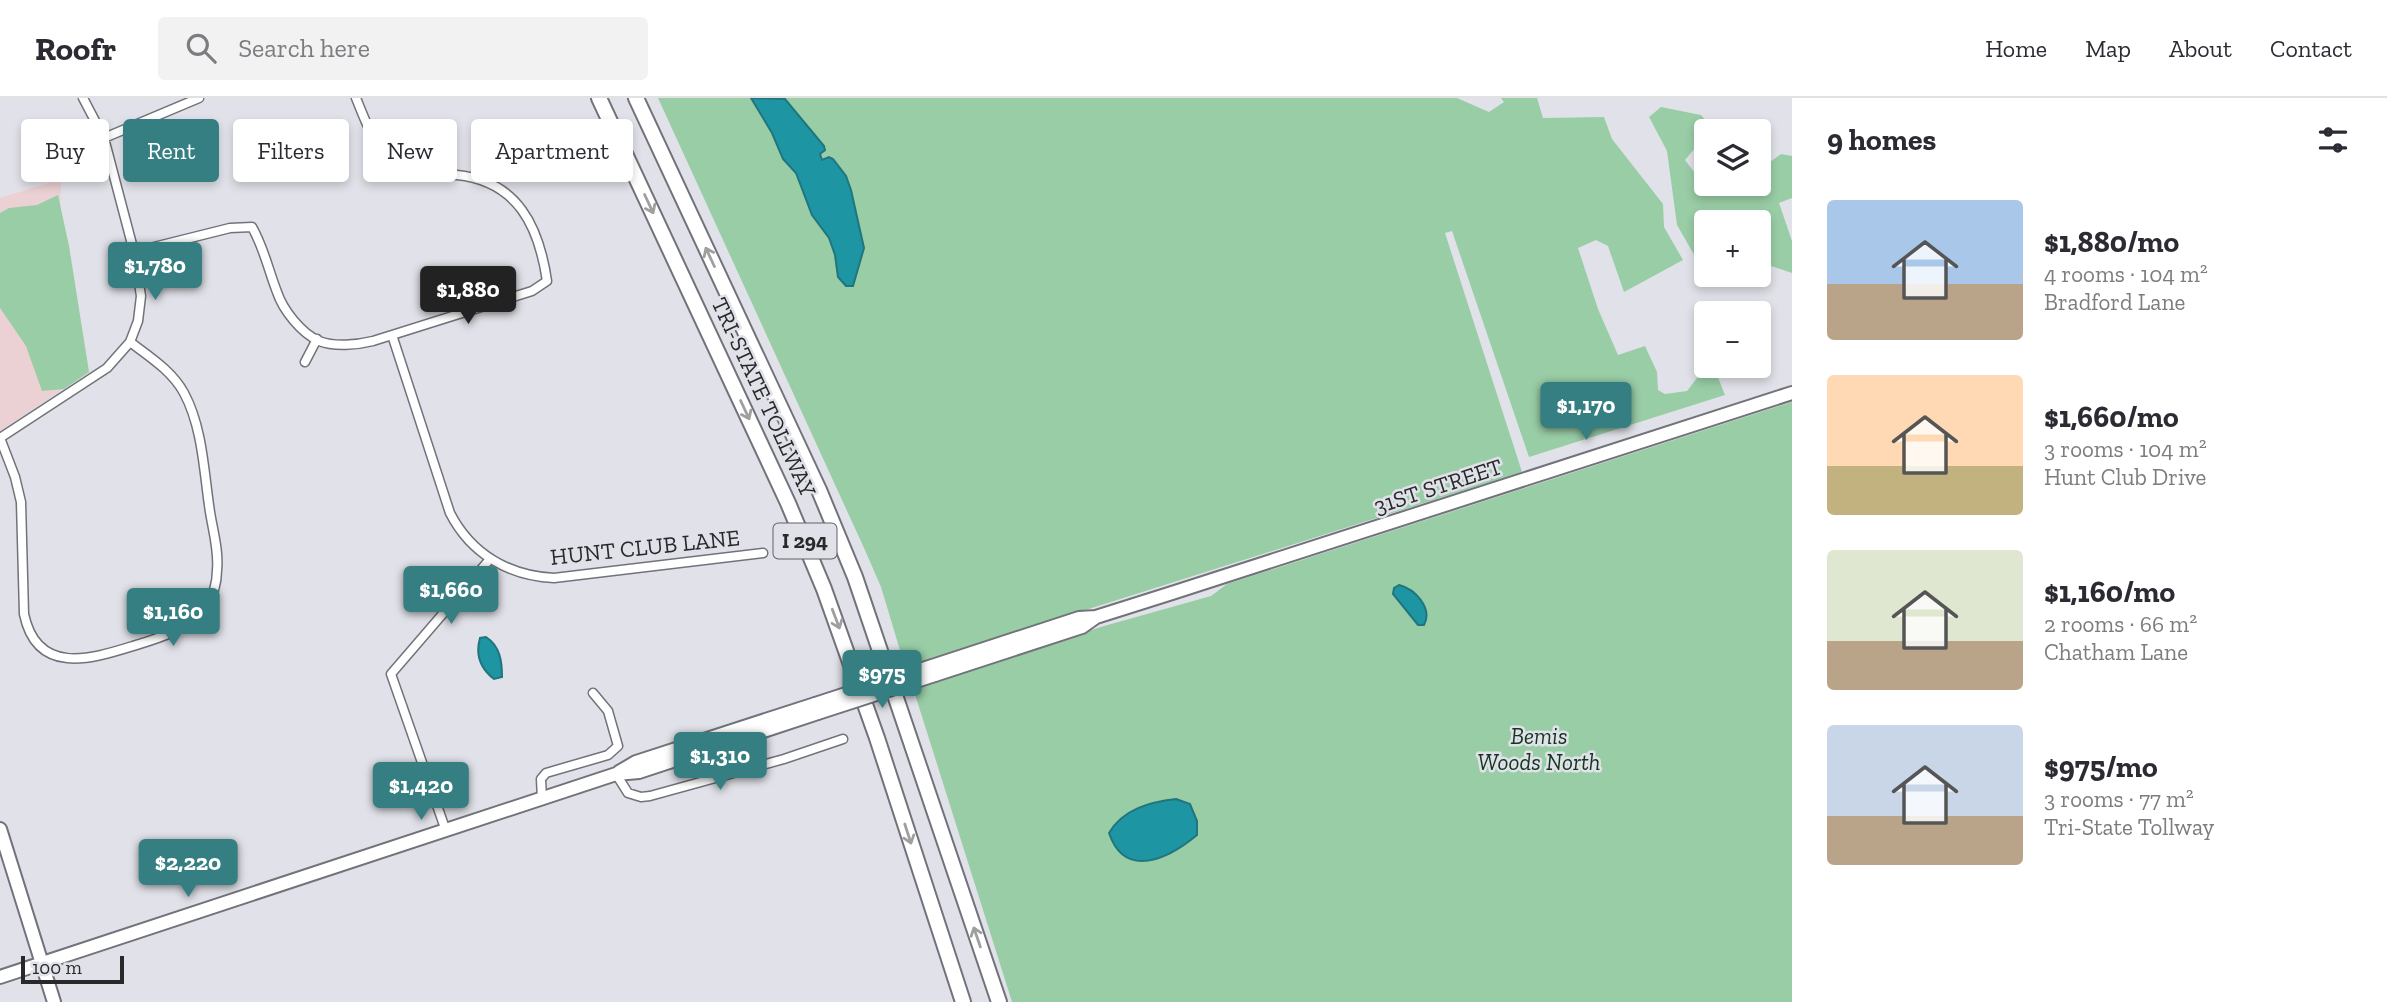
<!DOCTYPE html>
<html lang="en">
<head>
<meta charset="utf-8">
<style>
	:root { --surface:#fff; --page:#f2f2f3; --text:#2b2b33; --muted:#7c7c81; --line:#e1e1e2; --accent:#357e82 }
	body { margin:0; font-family:"Zilla Slab",serif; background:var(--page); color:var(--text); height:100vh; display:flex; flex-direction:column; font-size:26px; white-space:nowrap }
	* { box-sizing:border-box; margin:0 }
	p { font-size:23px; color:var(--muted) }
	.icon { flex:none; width:38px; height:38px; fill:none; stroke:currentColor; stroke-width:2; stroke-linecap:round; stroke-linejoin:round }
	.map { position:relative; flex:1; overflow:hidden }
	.panel { display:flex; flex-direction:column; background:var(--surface); width:595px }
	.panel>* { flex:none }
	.hud { position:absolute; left:21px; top:21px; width:665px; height:63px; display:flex; gap:14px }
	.fabs { position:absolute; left:1694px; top:21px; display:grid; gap:14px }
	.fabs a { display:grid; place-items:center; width:77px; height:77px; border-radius:7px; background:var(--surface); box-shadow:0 4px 10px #0003; font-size:35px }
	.scale { position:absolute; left:21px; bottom:18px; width:103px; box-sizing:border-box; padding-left:7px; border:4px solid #29292c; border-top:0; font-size:19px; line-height:24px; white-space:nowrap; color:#29292c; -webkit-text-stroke:5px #e1e2e9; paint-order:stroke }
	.price { position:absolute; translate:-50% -60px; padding:0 16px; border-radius:7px; background:var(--accent); color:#fff; font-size:23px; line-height:46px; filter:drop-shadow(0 2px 4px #0008) }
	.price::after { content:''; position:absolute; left:50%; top:42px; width:21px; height:16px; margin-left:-10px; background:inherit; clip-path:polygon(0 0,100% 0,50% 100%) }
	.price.current { background:#222; color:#fff }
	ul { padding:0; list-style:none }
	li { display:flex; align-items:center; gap:21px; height:175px; padding:0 35px }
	li span { display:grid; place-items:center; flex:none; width:196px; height:140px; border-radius:7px; color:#555 }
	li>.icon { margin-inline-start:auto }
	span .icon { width:84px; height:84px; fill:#fffc; stroke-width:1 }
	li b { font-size:30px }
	h2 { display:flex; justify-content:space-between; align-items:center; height:84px; padding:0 35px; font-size:30px }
	.tag { padding:0 24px; border-radius:7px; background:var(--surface); box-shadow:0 4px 10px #0003; font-size:24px; line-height:63px }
	.tag.current { background:var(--accent); color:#fff }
	header { display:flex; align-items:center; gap:42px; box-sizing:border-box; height:98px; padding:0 35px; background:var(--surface); border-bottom:2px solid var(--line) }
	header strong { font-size:33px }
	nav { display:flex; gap:38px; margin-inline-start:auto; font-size:24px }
	.search { width:490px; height:63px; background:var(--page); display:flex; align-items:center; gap:18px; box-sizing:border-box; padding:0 24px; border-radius:7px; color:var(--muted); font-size:26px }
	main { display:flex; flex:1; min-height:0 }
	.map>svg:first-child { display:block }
	.education { fill:#ebd1d3 }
	.green { fill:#99cda6 }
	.water { fill:#1d95a2; stroke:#21757f; stroke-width:2 }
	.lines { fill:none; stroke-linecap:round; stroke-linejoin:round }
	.street-casing { stroke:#72737a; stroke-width:11 }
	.secondary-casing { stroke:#72737a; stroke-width:16 }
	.highway-casing { stroke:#72737a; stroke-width:18 }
	.street { stroke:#fff; stroke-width:8 }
	.secondary { stroke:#fff; stroke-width:12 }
	.highway { stroke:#fff; stroke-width:14 }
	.secondary-bridge-casing { stroke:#72737a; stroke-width:16; stroke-linecap:butt }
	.secondary-bridge { stroke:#fff; stroke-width:12 }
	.oneway { stroke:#9f9fa0 }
	.labels { text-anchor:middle; stroke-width:5; stroke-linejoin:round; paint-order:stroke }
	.shield { fill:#e1e2e9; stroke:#606065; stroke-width:2 }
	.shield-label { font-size:21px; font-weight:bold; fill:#29292c }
	.street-label { font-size:23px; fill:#29292c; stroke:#e1e2e9 }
	.park-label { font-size:23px; font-style:italic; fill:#12371e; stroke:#e1e2e9 }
</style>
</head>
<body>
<header>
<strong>Roofr</strong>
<div class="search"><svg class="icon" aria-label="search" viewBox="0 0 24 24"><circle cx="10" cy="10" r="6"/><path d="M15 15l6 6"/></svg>Search here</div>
<nav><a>Home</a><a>Map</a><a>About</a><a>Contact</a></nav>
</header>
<main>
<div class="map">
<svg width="1792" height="904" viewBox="0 0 1792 904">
	<rect width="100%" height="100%" fill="#e1e2e9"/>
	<!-- education -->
	<path class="education" d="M 61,81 L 60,118 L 69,148 L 89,274 L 0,333 L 0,100 Z"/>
	<!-- green -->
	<path class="green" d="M 658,0 L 1457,0 L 1489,14 L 1504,4 L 1501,0 L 1537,0 L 1543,20 L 1604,19 L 1612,41 L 1663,106 L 1664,129 L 1683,162 L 1624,194 L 1608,148 L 1596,142 L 1578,150 L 1598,211 L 1618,257 L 1645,248 L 1657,274 L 1658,292 L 1665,296 L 1687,293 L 1697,280 L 1715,272 L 1725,297 L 1529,359 L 1452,133 L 1445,135 L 1522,374 L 905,569 L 881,489 L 864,450 Z
		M 1661,9 L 1701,17 L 1712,30 L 1685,62 L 1701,83 L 1706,83 L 1706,86 L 1759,86 L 1759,72 L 1781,56 L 1792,58 L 1792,100 L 1779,105 L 1792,143 L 1792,175 L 1759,164 L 1759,124 L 1706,124 L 1706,172 L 1704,174 L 1677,127 L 1667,53 L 1649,19 Z
		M 58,97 L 69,148 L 89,274 L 64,291 L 42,293 L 26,248 L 0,210 L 0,115 L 9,110 L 37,107 Z
		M 1792,304 L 1792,904 L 1012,904 L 913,590 L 1104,528 L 1211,498 L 1227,486 Z"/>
	<!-- water -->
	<path class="water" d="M 751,0 L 785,1 L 824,48 L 825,52 L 820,56 L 822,62 L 829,59 L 833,61 L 846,78 L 851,92 L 864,150 L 853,188 L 846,188 L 838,179 L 835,157 L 829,140 L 812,117 L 796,75 L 783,61 L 772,35 Z
		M 1399,487 C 1415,491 1433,510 1424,527 L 1418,527 L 1393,496 L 1394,490 Z
		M 486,539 C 500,548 502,563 502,579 L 494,581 C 480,570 475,557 480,540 Z
		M 1176,701 L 1190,706 L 1197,723 L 1197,737 C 1168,761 1125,782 1109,735 C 1123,711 1150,704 1176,701 Z"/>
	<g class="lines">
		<defs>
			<path id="street" d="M 104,40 L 199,0
				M 134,154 L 230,130 L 252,129 C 264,150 268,171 277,194 C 283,212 301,235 319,243 C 334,249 357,247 373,243 L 532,193 L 547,183 C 539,129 518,83 457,77 C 439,76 416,77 399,67 C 375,53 366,24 356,0
				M 392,237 L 450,415 C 471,456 509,478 554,480 L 763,455
				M 305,264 L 317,241
				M 0,340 L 15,379 L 21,404 L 24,516 C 37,578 91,561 133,548 C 160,540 188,532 206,508 C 213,498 217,484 217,472 C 219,453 213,433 210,414 C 204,376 203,330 184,295 C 172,273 150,259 130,244
				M 0,340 L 107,270 L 130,244 L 138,223 L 141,198 L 134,154 L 104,40 L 83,0
				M 616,676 L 628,695 L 641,699 L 650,698 L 784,661 L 843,641
				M 542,701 L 541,681 L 546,675 L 608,657 L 618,648 L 608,613 L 593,595
				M 446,733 L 391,576 L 490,461"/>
			<path id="secondary" d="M 932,568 L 1079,520 L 1096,519 L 1172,495 L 1792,295
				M 935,577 L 1082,529 L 1096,519
				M 619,674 L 636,664 L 815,606
				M 0,731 L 54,904
				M 0,879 L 616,676 L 639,674 L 818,615"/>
			<path id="highway" d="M 599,0 L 788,405 L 824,491 L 877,640 L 963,904
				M 636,0 L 819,392 L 855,479 L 999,904"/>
		</defs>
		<!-- street casing -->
		<use href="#street" class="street-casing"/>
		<!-- secondary casing -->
		<use href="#secondary" class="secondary-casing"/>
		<!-- highway casing -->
		<use href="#highway" class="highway-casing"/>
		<!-- street -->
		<use href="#street" class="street"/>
		<!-- secondary -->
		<use href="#secondary" class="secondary"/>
		<!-- highway -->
		<use href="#highway" class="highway"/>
		<defs>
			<path id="secondary-bridge" d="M 815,606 L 932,568
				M 818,615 L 935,577"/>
		</defs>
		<!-- secondary-bridge casing -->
		<use href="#secondary-bridge" class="secondary-bridge-casing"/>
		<!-- secondary-bridge -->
		<use href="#secondary-bridge" class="secondary-bridge"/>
	</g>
	<!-- one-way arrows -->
	<defs><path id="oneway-shaft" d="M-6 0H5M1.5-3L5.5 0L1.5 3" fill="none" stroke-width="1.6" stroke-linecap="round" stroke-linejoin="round" transform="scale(1.75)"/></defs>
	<g class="oneway">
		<use href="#oneway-shaft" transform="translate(649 106) rotate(65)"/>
		<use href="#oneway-shaft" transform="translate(710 159) rotate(-115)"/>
		<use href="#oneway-shaft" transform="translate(745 312) rotate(65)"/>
		<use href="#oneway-shaft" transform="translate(836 521) rotate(69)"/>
		<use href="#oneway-shaft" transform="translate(908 736) rotate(72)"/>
		<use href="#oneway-shaft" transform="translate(977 839) rotate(-109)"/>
	</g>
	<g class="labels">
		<!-- shield labels -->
		<rect class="shield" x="773.5" y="425.5" width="63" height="35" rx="5"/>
		<g class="shield-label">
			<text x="805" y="450">I 294</text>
		</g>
		<!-- street labels -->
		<g class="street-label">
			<text transform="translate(764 299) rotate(65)" y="8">TRI-STATE TOLLWAY</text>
			<text transform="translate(1438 388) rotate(-18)" y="8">31ST STREET</text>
			<text transform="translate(645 449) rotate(-6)" y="8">HUNT CLUB LANE</text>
		</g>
		<!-- park labels -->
		<g class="park-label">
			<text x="1539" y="646">Bemis<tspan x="1539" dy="26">Woods North</tspan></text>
		</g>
	</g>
</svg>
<div class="fabs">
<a><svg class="icon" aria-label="layers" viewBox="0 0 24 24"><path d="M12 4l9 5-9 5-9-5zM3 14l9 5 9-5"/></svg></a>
<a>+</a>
<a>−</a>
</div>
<div class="scale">100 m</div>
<b class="price" style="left:155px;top:204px">$1,780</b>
<b class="price current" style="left:468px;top:228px">$1,880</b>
<b class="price" style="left:1586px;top:344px">$1,170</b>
<b class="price" style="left:451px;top:528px">$1,660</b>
<b class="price" style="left:173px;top:550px">$1,160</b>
<b class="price" style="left:882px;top:612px">$975</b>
<b class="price" style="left:720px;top:694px">$1,310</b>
<b class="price" style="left:421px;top:724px">$1,420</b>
<b class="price" style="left:188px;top:801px">$2,220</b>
<div class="hud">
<a class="tag">Buy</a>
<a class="tag current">Rent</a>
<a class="tag">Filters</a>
<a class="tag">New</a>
<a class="tag">Apartment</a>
</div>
</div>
<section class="panel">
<h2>9 homes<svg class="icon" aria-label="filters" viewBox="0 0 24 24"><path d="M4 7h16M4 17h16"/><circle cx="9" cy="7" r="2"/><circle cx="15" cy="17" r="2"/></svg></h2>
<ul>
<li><span style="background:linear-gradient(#a9c7e8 60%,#b9a48a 0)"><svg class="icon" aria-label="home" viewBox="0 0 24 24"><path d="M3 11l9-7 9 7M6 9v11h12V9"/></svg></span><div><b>$1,880/mo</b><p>4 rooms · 104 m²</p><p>Bradford Lane</p></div></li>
<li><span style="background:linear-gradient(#ffd9b3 65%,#c2b280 0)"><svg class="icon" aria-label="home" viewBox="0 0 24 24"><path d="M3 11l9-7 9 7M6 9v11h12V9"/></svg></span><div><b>$1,660/mo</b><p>3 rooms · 104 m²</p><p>Hunt Club Drive</p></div></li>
<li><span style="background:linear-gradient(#dfe7d0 65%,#b9a48a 0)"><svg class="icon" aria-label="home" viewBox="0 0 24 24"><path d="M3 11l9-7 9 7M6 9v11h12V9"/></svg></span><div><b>$1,160/mo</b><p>2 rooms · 66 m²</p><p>Chatham Lane</p></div></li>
<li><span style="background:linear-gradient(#c9d6e8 65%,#b9a48a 0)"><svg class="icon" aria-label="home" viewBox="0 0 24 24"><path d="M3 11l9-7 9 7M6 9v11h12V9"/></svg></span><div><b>$975/mo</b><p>3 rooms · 77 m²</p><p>Tri-State Tollway</p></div></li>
</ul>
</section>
</main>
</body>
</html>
